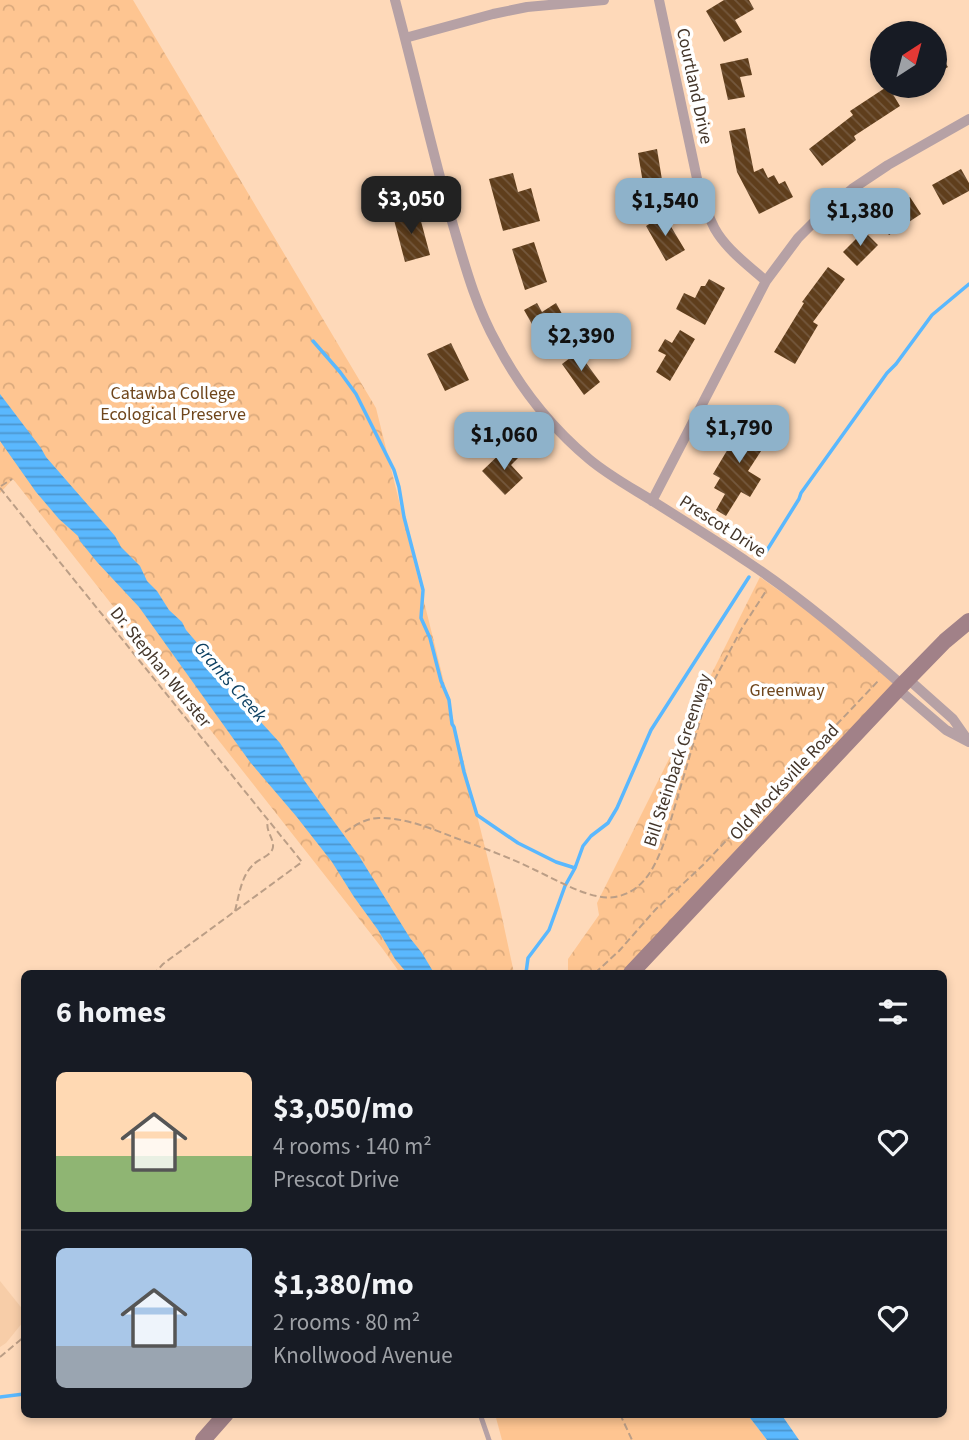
<!DOCTYPE html>
<html lang="en">
<head>
<meta charset="utf-8">
<style>
	:root { --surface:#171b24; --page:#242831; --text:#f1f3f6; --muted:#9ea1a6; --line:#363941; --accent:#8eb2ca }
	body { margin:0; font-family:"Source Sans 3",sans-serif; background:var(--page); color:var(--text); height:100vh; display:flex; flex-direction:column; font-size:26px; white-space:nowrap }
	* { box-sizing:border-box; margin:0 }
	p { font-size:23px; color:var(--muted) }
	.icon { flex:none; width:38px; height:38px; fill:none; stroke:currentColor; stroke-width:2; stroke-linecap:round; stroke-linejoin:round }
	.map { position:relative; flex:1; overflow:hidden }
	.sheet { position:absolute; left:21px; top:970px; width:926px; height:448px; display:flex; flex-direction:column; background:var(--surface); border-radius:10px; box-shadow:0 4px 10px #0003 }
	.sheet>* { flex:none }
	.needle { width:46px; rotate:36deg }
	.fabs { position:absolute; left:870px; top:21px; display:grid; gap:14px }
	.fabs a { display:grid; place-items:center; width:77px; height:77px; border-radius:50%; background:var(--surface); box-shadow:0 4px 10px #0003; font-size:35px }
	.price { position:absolute; translate:-50% -60px; padding:0 16px; border-radius:14px; background:var(--accent); color:#111; font-size:23px; line-height:46px; filter:drop-shadow(0 2px 4px #0008) }
	.price::after { content:''; position:absolute; left:50%; top:42px; width:21px; height:16px; margin-left:-10px; background:inherit; clip-path:polygon(0 0,100% 0,50% 100%) }
	.price.active { background:#222; color:#fff }
	ul { padding:0; list-style:none }
	li { display:flex; align-items:center; gap:21px; height:175px; padding:0 35px }
	li+li { border-top:2px solid var(--line) }
	li span { display:grid; place-items:center; flex:none; width:196px; height:140px; border-radius:10px; color:#555 }
	li>.icon { margin-inline-start:auto }
	span .icon { width:84px; height:84px; fill:#fffc; stroke-width:1 }
	li b { font-size:30px }
	h2 { display:flex; justify-content:space-between; align-items:center; height:84px; padding:0 35px; font-size:30px }
	.map>svg:first-child { display:block }
	.built { fill:#f7cda8 }
	.grass { fill:#fec591 }
	.park { fill:url(#park-crowns) }
	.water { fill:url(#water-rules) }
	.lines { fill:none; stroke-linecap:round; stroke-linejoin:round }
	.stream { stroke:#5ab8fe; stroke-width:3.5 }
	.building { fill:url(#building-back-hatch) }
	.path { stroke:#bb9e86; stroke-width:2; stroke-dasharray:7 3.5; stroke-linecap:butt }
	.lane { stroke:#b6a1a5; stroke-width:5 }
	.street { stroke:#b6a1a5; stroke-width:10 }
	.secondary { stroke:#a18188; stroke-width:16 }
	.labels { text-anchor:middle; stroke-width:7; stroke-linejoin:round; paint-order:stroke }
	.street-label { font-size:18px; fill:#433529; stroke:#fff }
	.park-label { font-size:18px; fill:#6f461c; stroke:#fff }
	.water-label { font-size:19px; font-style:italic; fill:#0d4163; stroke:#fff }
</style>
</head>
<body>
<div class="map">
<svg width="969" height="1440" viewBox="0 0 969 1440">
	<defs>
		<pattern id="park-crowns" width="20" height="18" patternUnits="userSpaceOnUse" patternTransform="scale(1.75)"><rect width="20" height="18" fill="#fec591"/><path d="M2 6a3 3 0 1 1 6 0M12 15a3 3 0 1 1 6 0" fill="none" stroke="#dbaa7d"/></pattern>
		<pattern id="water-rules" width="6" height="5" patternUnits="userSpaceOnUse" patternTransform="scale(1.75)"><rect width="6" height="5" fill="#5ab8fe"/><path d="M0 2.5h6" fill="none" stroke="#4c96ce"/></pattern>
		<pattern id="building-back-hatch" width="6" height="6" patternUnits="userSpaceOnUse" patternTransform="scale(1.75)"><rect width="6" height="6" fill="#5f3e1c"/><path d="M-1 5l2 2M0 0l6 6M5-1l2 2" fill="none" stroke="#74583d"/></pattern>
	</defs>
	<rect width="100%" height="100%" fill="#fed9b9"/>
	<!-- built -->
	<path class="built" d="M 0,1281 L 24,1311 L 23,1322 L 6,1343 L 0,1347 Z"/>
	<!-- grass -->
	<path class="grass" d="M 495,1414 L 747,1414 L 767,1440 L 502,1440 Z"/>
	<!-- park -->
	<path class="park" d="M 0,0 L 133,0 L 376,408 L 500,908 L 514,973 L 400,973 L 382,948 L 13,479 L 0,493 Z
		M 760,577 L 822,621 L 897,685 L 624,973 L 568,973 L 568,959 L 599,915 L 597,903 Z"/>
	<!-- water -->
	<path class="water" d="M 0,394 L 41,448 L 46,457 L 115,536 L 121,547 L 140,566 L 147,581 L 157,591 L 169,610 L 182,622 L 186,630 L 218,667 L 259,720 L 280,743 L 304,780 L 359,856 L 410,938 L 422,953 L 434,973 L 407,973 L 395,959 L 378,930 L 354,897 L 332,862 L 296,816 L 250,762 L 139,607 L 97,562 L 80,541 L 78,536 L 59,519 L 36,492 L 0,441 Z
		M 747,1414 L 781,1414 L 799,1440 L 767,1440 Z"/>
	<g class="lines">
		<!-- stream -->
		<path class="stream" d="M 313,341 L 340,372 L 356,394 L 394,470 L 399,487 L 404,517 L 423,590 L 421,618 L 430,638 L 441,681 L 449,700 L 452,724 L 454,727 L 464,772 L 477,815 L 518,843 L 556,862 L 575,868
			M 764,555 L 799,499 L 801,493 L 887,373 L 896,364 L 932,315 L 969,284
			M 526,973 L 528,958 L 549,930 L 565,886 L 575,868 L 583,846 L 591,836 L 608,823 L 617,808 L 651,730 L 749,577
			M 0,1397 L 24,1394"/>
	</g>
	<!-- building -->
	<path class="building" d="M 724,0 L 749,0 L 754,9 L 735,20 L 742,32 L 724,42 L 706,11 Z
		M 934,44 L 948,67 L 934,75 Z
		M 748,58 L 752,75 L 740,77 L 745,97 L 728,100 L 720,64 Z
		M 888,86 L 900,106 L 854,136 L 856,140 L 822,166 L 809,149 L 853,115 L 850,111 Z
		M 745,128 L 754,172 L 763,168 L 768,178 L 774,175 L 779,184 L 785,181 L 793,197 L 759,214 L 737,172 L 729,131 Z
		M 657,149 L 663,186 L 644,189 L 638,153 Z
		M 961,169 L 969,183 L 969,191 L 943,205 L 932,185 Z
		M 513,173 L 518,192 L 531,188 L 540,221 L 503,231 L 489,179 Z
		M 910,197 L 921,214 L 889,235 L 877,218 Z
		M 418,210 L 430,255 L 405,262 L 393,216 Z
		M 664,215 L 685,250 L 666,261 L 646,226 Z
		M 864,231 L 878,245 L 857,266 L 843,252 Z
		M 534,242 L 547,282 L 525,290 L 512,249 Z
		M 828,267 L 845,279 L 813,322 L 818,325 L 795,364 L 774,352 L 804,303 L 802,302 Z
		M 709,279 L 725,288 L 705,325 L 676,309 L 684,293 L 695,298 L 701,286 L 705,286 Z
		M 537,303 L 542,312 L 556,303 L 571,330 L 550,342 L 539,323 L 533,326 L 524,310 Z
		M 680,330 L 695,339 L 670,381 L 656,372 L 666,355 L 658,351 L 665,339 L 672,343 Z
		M 451,343 L 469,380 L 445,391 L 427,354 Z
		M 578,352 L 600,382 L 584,395 L 562,364 Z
		M 750,412 L 765,422 L 753,442 L 763,448 L 748,471 L 761,479 L 750,497 L 741,492 L 726,516 L 716,510 L 725,494 L 714,488 L 720,478 L 713,474 Z
		M 507,447 L 518,458 L 511,465 L 523,478 L 505,495 L 482,471 Z"/>
	<g class="lines">
		<!-- path -->
		<path class="path" d="M 1,486 L 12,479
			M 0,488 L 302,862 L 163,964 L 155,973
			M 345,832 C 355,825 367,818 379,818 C 409,818 434,830 461,840 C 486,849 511,858 535,870 C 557,880 591,901 615,897 C 644,892 656,865 665,840 L 709,690 L 742,628 L 766,591
			M 235,911 C 239,896 241,876 253,865 C 258,859 272,856 273,847 C 274,838 265,831 268,821
			M 595,973 L 619,951 L 656,909 L 703,865 L 879,680
			M 0,1357 L 24,1337
			M 620,1414 L 632,1440"/>
		<!-- lane -->
		<path class="lane" d="M 480,1414 L 489,1440"/>
		<!-- street -->
		<path class="street" d="M 395,0 C 415,75 432,151 453,225 C 465,266 476,307 497,344 C 520,388 551,427 589,459 C 608,475 630,487 651,500 C 684,521 717,541 749,563 C 803,599 853,642 902,685
			M 659,0 L 699,188 C 705,204 709,221 718,234 C 730,252 750,267 766,281
			M 405,38 L 493,14 L 527,7 L 604,0
			M 652,501 L 766,281 L 798,238 L 824,212 L 852,189 L 888,165 L 969,119
			M 908,679 L 953,719 L 967,739
			M 898,689 L 946,730 L 969,742"/>
		<!-- secondary -->
		<path class="secondary" d="M 631,973 L 902,685 L 945,641 L 969,621
			M 203,1440 L 226,1414"/>
	</g>
	<g class="labels">
		<!-- street labels -->
		<g class="street-label">
			<text transform="translate(695 86) rotate(78)" y="6">Courtland Drive</text>
			<text transform="translate(723 526) rotate(33)" y="6">Prescot Drive</text>
			<text transform="translate(161 667) rotate(51)" y="6">Dr. Stephan Wurster</text>
			<text transform="translate(677 760) rotate(-72)" y="6">Bill Steinback Greenway</text>
			<text transform="translate(784 782) rotate(-47)" y="6">Old Mocksville Road</text>
		</g>
		<!-- park labels -->
		<g class="park-label">
			<text x="173" y="399">Catawba College<tspan x="173" dy="21">Ecological Preserve</tspan></text>
			<text x="787" y="696">Greenway</text>
		</g>
		<!-- water labels -->
		<g class="water-label">
			<text transform="translate(231 681) rotate(49)" y="7">Grants Creek</text>
		</g>
	</g>
</svg>
<div class="fabs">
<a><svg class="needle" viewBox="-14 -14 28 28"><path d="M0-13l5 13h-10z" fill="#e53935"/><path d="M0 13l5-13h-10z" fill="#9ea1a6"/></svg></a>
</div>
<b class="price active" style="left:411px;top:236px">$3,050</b>
<b class="price" style="left:665px;top:238px">$1,540</b>
<b class="price" style="left:860px;top:248px">$1,380</b>
<b class="price" style="left:581px;top:373px">$2,390</b>
<b class="price" style="left:739px;top:465px">$1,790</b>
<b class="price" style="left:504px;top:472px">$1,060</b>
<section class="sheet">
<h2>6 homes<svg class="icon" aria-label="filters" viewBox="0 0 24 24"><path d="M4 7h16M4 17h16"/><circle cx="9" cy="7" r="2"/><circle cx="15" cy="17" r="2"/></svg></h2>
<ul>
<li><span style="background:linear-gradient(#ffd9b3 60%,#8fb573 0)"><svg class="icon" aria-label="home" viewBox="0 0 24 24"><path d="M3 11l9-7 9 7M6 9v11h12V9"/></svg></span><div><b>$3,050/mo</b><p>4 rooms · 140 m²</p><p>Prescot Drive</p></div><svg class="icon" aria-label="heart" viewBox="0 0 24 24"><path d="M12 20l-8-8c-3-5 5-10 8-4 3-6 11-1 8 4z"/></svg></li>
<li><span style="background:linear-gradient(#a9c7e8 70%,#9aa5b1 0)"><svg class="icon" aria-label="home" viewBox="0 0 24 24"><path d="M3 11l9-7 9 7M6 9v11h12V9"/></svg></span><div><b>$1,380/mo</b><p>2 rooms · 80 m²</p><p>Knollwood Avenue</p></div><svg class="icon" aria-label="heart" viewBox="0 0 24 24"><path d="M12 20l-8-8c-3-5 5-10 8-4 3-6 11-1 8 4z"/></svg></li>
</ul>
</section>
</div>
</body>
</html>
